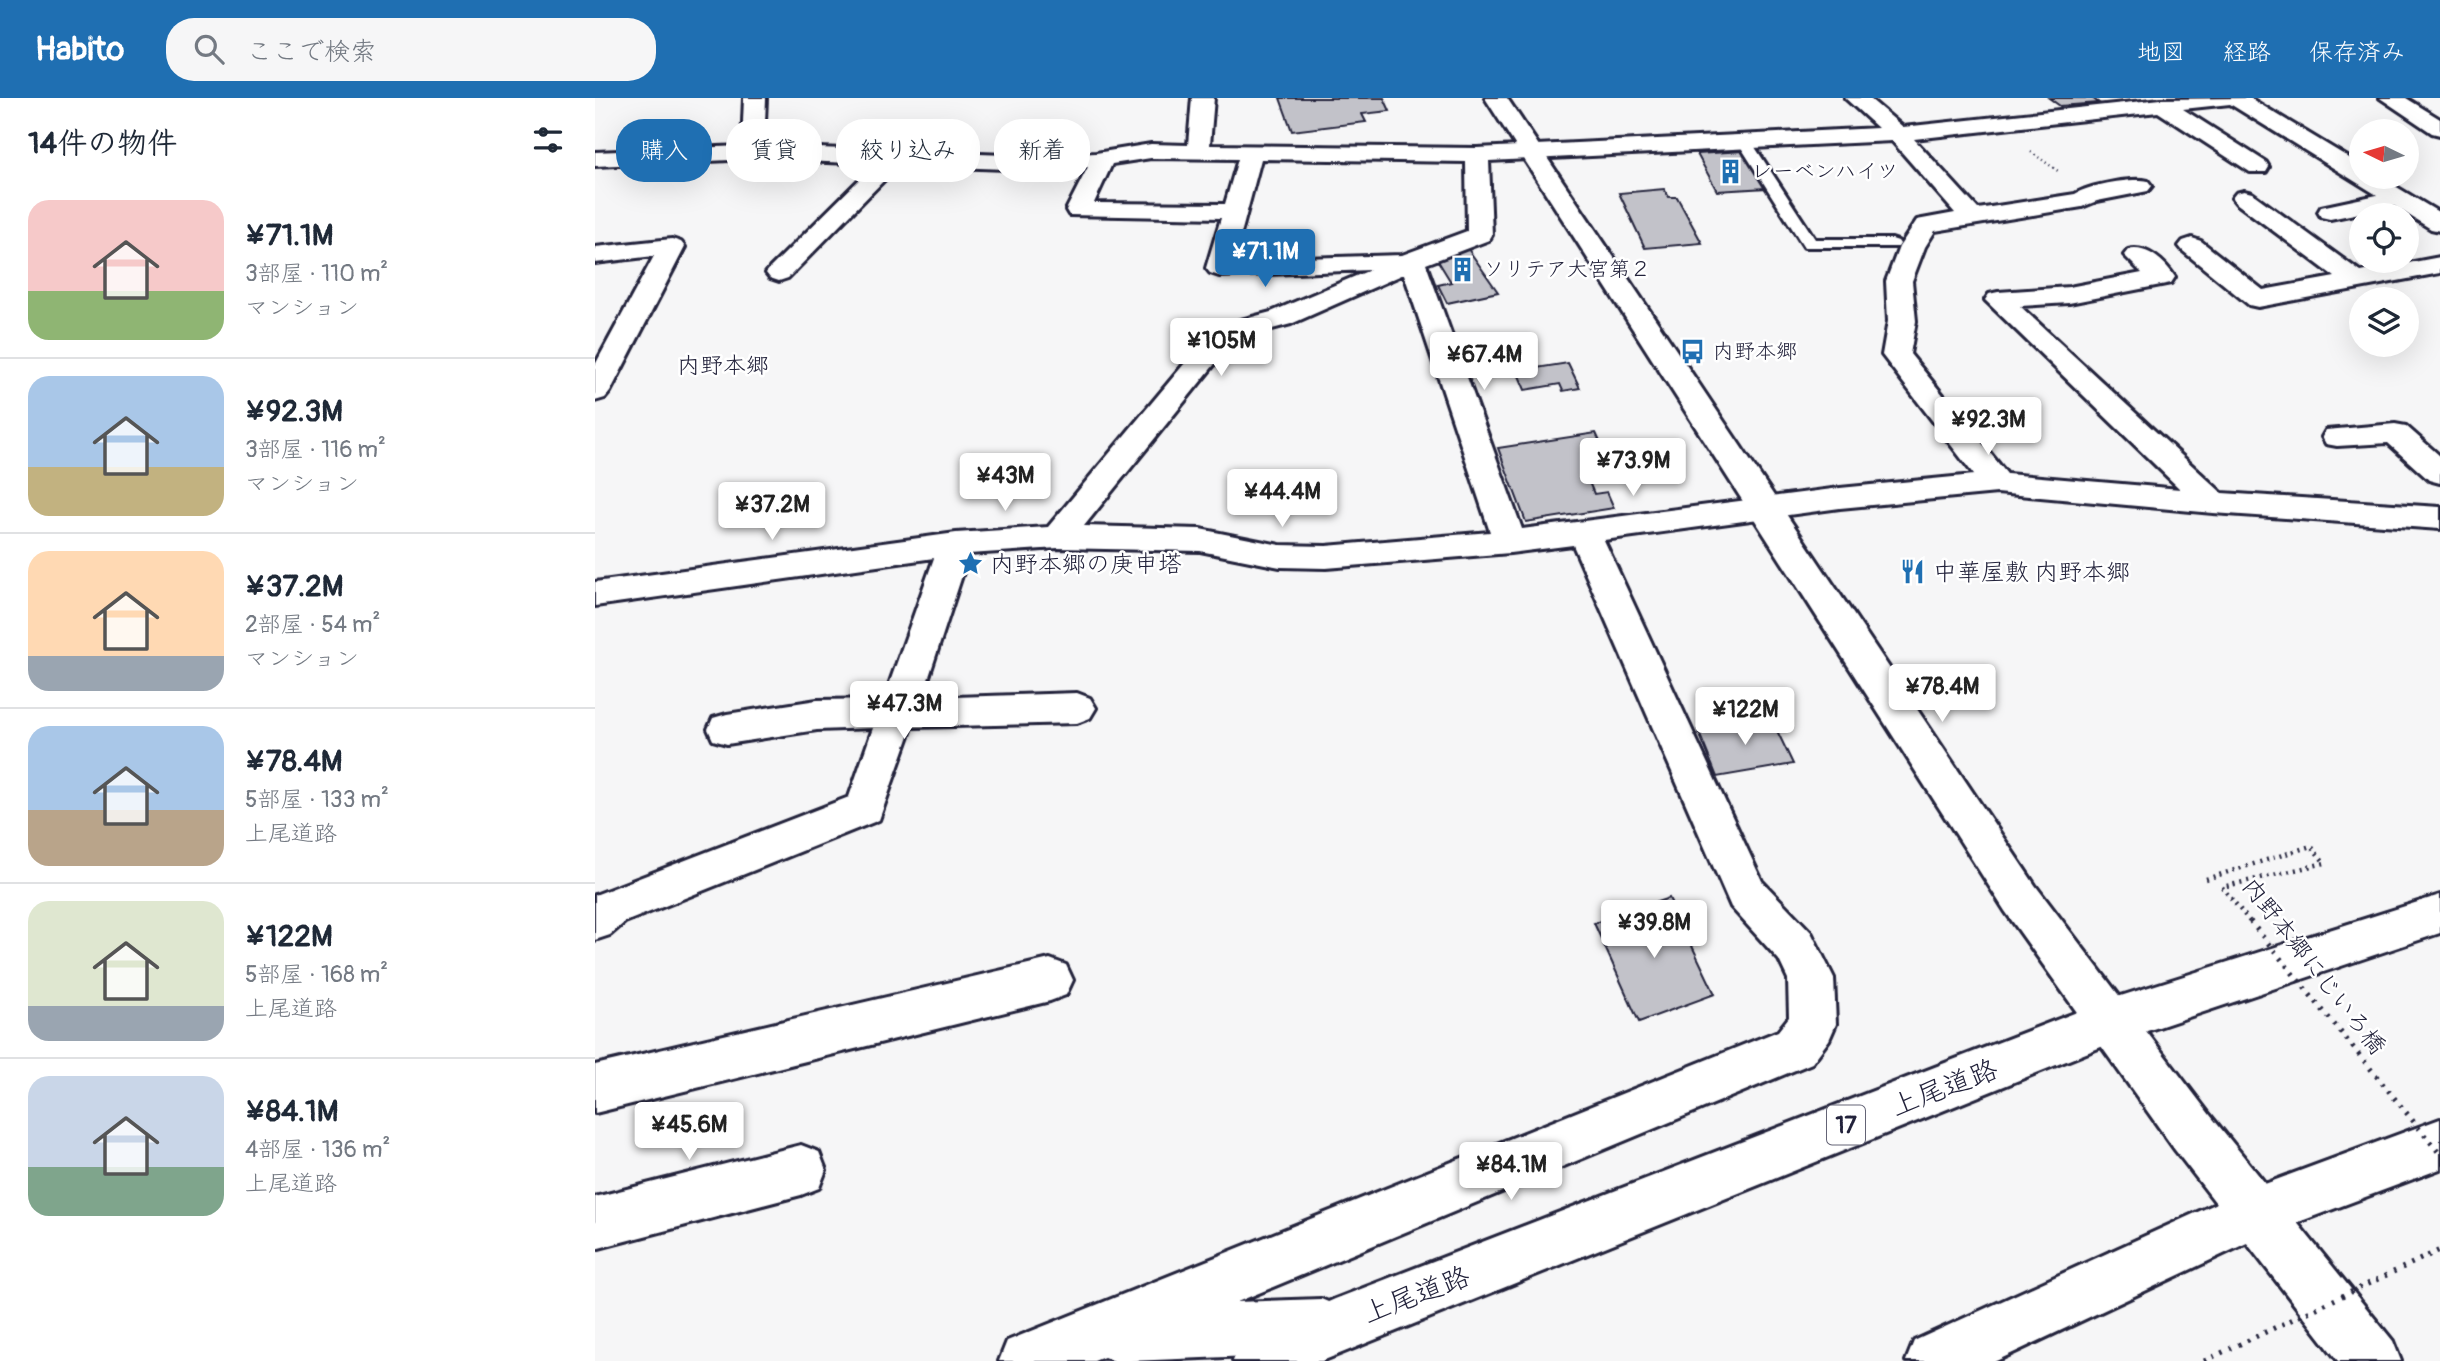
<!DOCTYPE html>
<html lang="ja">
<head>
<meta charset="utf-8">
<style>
	:root { --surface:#fff; --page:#f6f6f7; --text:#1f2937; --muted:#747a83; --line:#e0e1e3; --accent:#1f6fb2 }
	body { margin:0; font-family:Pangolin,"Klee One",sans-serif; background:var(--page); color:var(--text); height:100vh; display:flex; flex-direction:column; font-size:26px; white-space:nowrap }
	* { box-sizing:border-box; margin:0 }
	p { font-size:23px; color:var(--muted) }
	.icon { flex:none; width:38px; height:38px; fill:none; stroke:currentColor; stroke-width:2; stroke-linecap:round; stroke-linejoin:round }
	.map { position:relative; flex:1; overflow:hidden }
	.details { display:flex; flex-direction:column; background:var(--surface); width:595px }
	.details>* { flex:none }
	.hud { position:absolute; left:21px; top:21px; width:665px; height:63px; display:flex; gap:14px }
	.needle { width:46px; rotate:275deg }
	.buttons { position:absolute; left:1754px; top:21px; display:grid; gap:14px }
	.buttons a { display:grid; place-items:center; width:70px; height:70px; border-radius:50%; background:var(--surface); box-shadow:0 7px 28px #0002; font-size:35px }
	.price { position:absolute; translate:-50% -60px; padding:0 16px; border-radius:7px; background:#fff; color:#222; font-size:23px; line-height:46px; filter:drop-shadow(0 2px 4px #0008) }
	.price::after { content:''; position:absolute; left:50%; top:42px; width:21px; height:16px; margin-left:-10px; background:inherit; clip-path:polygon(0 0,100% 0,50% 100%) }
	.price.on { background:var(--accent); color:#fff }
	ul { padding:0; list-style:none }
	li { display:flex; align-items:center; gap:21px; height:175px; padding:0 28px }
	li+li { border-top:2px solid var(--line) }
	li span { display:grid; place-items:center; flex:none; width:196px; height:140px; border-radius:21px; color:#555 }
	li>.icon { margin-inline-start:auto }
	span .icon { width:84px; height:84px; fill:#fffc; stroke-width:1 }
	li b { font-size:30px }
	h2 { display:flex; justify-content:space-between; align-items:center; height:84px; padding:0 28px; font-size:30px }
	.pill { padding:0 24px; border-radius:28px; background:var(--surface); box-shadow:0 7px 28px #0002; font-size:24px; line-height:63px }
	.pill.on { background:var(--accent); color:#fff }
	header { display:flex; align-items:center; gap:42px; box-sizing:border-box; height:98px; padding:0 35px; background:var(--accent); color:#fff }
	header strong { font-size:33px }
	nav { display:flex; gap:38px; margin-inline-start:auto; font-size:24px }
	.search { width:490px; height:63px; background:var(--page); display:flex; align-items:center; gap:18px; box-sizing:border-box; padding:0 24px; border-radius:28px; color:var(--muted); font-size:26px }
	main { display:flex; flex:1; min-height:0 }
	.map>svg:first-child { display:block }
	.building { fill:#c2c2c9; stroke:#22223b; stroke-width:2 }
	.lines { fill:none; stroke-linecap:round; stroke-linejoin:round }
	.lane-casing { stroke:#22223b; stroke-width:6 }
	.street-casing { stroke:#22223b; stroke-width:6 }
	.secondary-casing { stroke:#22223b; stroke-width:6 }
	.highway-casing { stroke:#22223b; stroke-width:6 }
	.path { stroke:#22223b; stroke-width:2.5; stroke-dasharray:1 3.5; stroke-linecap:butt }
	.lane { fill:#fff; fill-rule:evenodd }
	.street { fill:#fff; fill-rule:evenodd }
	.secondary { fill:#fff; fill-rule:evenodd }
	.highway { fill:#fff; fill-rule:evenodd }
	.path-bridge-far1 { stroke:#22223b; stroke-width:4.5; stroke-dasharray:2 5; stroke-linecap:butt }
	.path-bridge { stroke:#22223b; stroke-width:5; stroke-dasharray:2.5 7; stroke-linecap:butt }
	.labels { text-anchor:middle; stroke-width:5; stroke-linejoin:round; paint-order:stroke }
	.far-poi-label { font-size:21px; fill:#22223b; stroke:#fff; text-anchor:start }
	.far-quarter-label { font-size:23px; fill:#22223b; stroke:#fff }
	.shield { fill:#fff; stroke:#646476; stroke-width:2 }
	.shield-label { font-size:23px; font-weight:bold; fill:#22223b }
	.poi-label { font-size:24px; fill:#22223b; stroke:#fff; text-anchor:start }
	.street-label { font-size:24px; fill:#22223b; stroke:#fff }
	.near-street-label { font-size:28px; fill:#22223b; stroke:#fff }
</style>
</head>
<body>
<header>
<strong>Habito</strong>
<div class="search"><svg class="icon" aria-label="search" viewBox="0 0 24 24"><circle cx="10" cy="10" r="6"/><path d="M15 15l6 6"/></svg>ここで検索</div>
<nav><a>地図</a><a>経路</a><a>保存済み</a></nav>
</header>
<main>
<section class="details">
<h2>14件の物件<svg class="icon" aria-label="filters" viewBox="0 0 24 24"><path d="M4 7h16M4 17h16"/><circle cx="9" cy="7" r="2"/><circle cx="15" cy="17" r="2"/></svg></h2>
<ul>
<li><span style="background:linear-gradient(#f6c9c9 65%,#8fb573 0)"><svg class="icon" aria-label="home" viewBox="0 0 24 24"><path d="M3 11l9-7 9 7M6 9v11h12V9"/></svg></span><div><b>¥71.1M</b><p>3部屋 · 110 m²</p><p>マンション</p></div></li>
<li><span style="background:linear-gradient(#a9c7e8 65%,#c2b280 0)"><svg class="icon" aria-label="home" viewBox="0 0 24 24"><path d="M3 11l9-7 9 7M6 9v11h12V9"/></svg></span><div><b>¥92.3M</b><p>3部屋 · 116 m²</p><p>マンション</p></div></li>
<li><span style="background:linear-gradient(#ffd9b3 75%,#9aa5b1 0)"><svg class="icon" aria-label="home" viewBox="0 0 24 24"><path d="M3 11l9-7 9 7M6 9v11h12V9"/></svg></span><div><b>¥37.2M</b><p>2部屋 · 54 m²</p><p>マンション</p></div></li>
<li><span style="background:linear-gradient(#a9c7e8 60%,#b9a48a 0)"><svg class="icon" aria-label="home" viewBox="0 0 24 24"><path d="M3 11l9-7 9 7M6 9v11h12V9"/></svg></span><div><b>¥78.4M</b><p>5部屋 · 133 m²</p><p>上尾道路</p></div></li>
<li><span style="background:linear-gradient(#dfe7d0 75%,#9aa5b1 0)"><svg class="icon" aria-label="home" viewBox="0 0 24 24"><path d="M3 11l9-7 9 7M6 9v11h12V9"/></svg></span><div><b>¥122M</b><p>5部屋 · 168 m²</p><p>上尾道路</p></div></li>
<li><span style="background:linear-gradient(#c9d6e8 65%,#7fa58c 0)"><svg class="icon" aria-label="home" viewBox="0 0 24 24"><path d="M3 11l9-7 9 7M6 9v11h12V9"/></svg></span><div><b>¥84.1M</b><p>4部屋 · 136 m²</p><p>上尾道路</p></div></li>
</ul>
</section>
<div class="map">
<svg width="1845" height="1263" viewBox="0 0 1845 1263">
	<rect width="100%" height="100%" fill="#f6f6f7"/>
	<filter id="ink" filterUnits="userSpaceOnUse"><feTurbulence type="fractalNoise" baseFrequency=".0143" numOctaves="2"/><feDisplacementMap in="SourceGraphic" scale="14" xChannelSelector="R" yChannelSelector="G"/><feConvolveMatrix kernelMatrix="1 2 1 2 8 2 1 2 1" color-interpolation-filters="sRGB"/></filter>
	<g filter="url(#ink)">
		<!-- building -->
		<path class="building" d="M 685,0 L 789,0 L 795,13 L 767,16 L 771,24 L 697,33 Z
			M 1454,0 L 1497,0 L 1504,5 L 1465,8 Z
			M 1148,53 L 1171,90 L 1122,93 L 1102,56 Z
			M 1069,91 L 1074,99 L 1082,99 L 1107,145 L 1050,150 L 1024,95 Z
			M 873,151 L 903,194 L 852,205 L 843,187 L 856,184 L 840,158 Z
			M 973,265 L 985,290 L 968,293 L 965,286 L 930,292 L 922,273 Z
			M 1001,335 L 1015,366 L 988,370 L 999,396 L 1012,394 L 1019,410 L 931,424 L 903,350 Z
			M 1175,618 L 1198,666 L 1122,679 L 1103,632 Z
			M 1074,800 L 1120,896 L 1044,924 L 999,825 Z"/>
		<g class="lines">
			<defs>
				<path id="lane" d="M 1149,39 L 1154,40 L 1220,141 L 1297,141 L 1303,143 L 1305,146 L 1303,149 L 1209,149 L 1142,43 Z"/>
				<path id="street" d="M 149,0 L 171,0 L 169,48 L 441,58 L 501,55 L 556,46 L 593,47 L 597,0 L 619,0 L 615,47 L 882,50 L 1283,30 L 1250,0 L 1274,0 L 1308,29 L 1566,1 L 1655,0 L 1766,67 L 1766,79 L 1785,79 L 1845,115 L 1845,133 L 1836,131 L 1799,108 L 1735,121 L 1726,119 L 1723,114 L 1726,109 L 1782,97 L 1635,6 L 1588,11 L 1671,64 L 1674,69 L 1671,74 L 1655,74 L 1563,14 L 1319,41 L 1383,111 L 1480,96 C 1494,87 1538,79 1553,83 L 1557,88 L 1553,93 L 1502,103 L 1487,109 L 1340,133 L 1330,149 L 1317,183 L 1321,223 L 1315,256 L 1412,376 L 1585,391 L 1390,202 L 1394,196 L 1403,194 L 1474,189 L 1547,175 L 1529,157 L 1533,152 C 1552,147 1570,164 1580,179 L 1576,185 L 1474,205 L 1425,208 L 1627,395 L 1845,409 L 1845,431 L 1618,415 L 1402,395 L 1245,410 L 1009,442 L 1167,783 L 1216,834 L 1239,880 L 1241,926 L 1234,942 L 1217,965 L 642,1204 L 726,1201 L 745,1209 L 753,1228 L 745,1247 L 726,1255 L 535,1263 L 519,1263 L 509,1259 L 499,1263 L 404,1263 L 412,1243 L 1183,933 L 1194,919 L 1193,881 L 1184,862 L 1136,809 L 978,447 L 915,455 L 731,470 L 685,469 L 605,453 L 463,450 L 374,456 L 327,600 L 482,595 L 495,600 L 501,610 L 495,620 L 482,625 L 317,629 L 284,722 L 30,824 L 15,837 L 0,842 L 0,797 L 254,699 L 278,630 L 222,632 L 132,646 L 118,642 L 113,631 L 118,620 L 132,616 L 222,602 L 289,601 L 339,460 L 0,508 L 0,484 L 361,435 L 453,429 L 620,229 L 676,214 L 775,172 L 624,178 L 615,175 L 611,170 L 626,120 L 474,117 L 471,112 L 493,69 L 441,72 L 304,67 L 193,180 L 184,183 L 175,180 L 171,175 L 175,170 L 280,66 L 158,61 L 0,68 L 0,54 L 147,48 ZM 1297,43 L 1360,115 L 1322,122 L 1304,149 L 1291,183 L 1293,223 L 1287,257 L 1379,377 L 1245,390 L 927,431 L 831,166 L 894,142 L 897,137 L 894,63 ZM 556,60 L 643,61 L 630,106 L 499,105 L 517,66 ZM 666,61 L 871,64 L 872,133 L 807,157 L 639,162 ZM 809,176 L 895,434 L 731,448 L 685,447 L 605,431 L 489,428 L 640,241 L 696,226 Z
					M 1785,0 L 1811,0 L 1845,21 L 1845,37 L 1837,35 Z
					M 1649,93 L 1657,95 L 1766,174 L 1845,159 L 1845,175 L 1663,209 L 1654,207 L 1588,153 L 1584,148 L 1588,143 L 1597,140 L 1606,143 L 1668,192 L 1740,179 L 1641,105 L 1637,100 L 1641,95 Z
					M 77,141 L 86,144 L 90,149 L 15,294 L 10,300 L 0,303 L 0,267 L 59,158 L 0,165 L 0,149 Z
					M 1800,326 L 1811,328 L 1845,358 L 1845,385 L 1834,382 L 1793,345 L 1742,348 L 1731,346 L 1727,339 L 1731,332 Z
					M 455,861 L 471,867 L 478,882 L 471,897 L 455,903 L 0,1015 L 0,967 Z
					M 206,1047 L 224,1054 L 231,1072 L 224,1090 L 206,1097 L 0,1151 L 0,1099 Z"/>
				<path id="secondary" d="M 890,0 L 912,0 L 1440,787 L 1615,1017 L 1798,1243 L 1806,1263 L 1743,1263 L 1580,1052 L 1410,813 Z"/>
				<path id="highway" d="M 1845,797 L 1845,835 L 1516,945 L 727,1263 L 638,1263 L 646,1243 L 740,1201 L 1513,902 Z
					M 1845,1021 L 1845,1071 L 1669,1137 L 1401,1263 L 1311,1263 L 1319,1243 L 1640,1097 Z"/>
			</defs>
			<!-- lane casing -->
			<use href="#lane" class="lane-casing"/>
			<!-- street casing -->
			<use href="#street" class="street-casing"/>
			<!-- secondary casing -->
			<use href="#secondary" class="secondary-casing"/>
			<!-- highway casing -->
			<use href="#highway" class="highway-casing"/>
			<!-- path -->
			<path class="path" d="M 1436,54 L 1463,73"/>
			<!-- lane -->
			<use href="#lane" class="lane"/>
			<!-- street -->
			<use href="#street" class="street"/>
			<!-- secondary -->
			<use href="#secondary" class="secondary"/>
			<!-- highway -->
			<use href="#highway" class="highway"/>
			<!-- path-bridge-far1 -->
			<path class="path-bridge-far1" d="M 1611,781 L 1716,748 L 1730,765 L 1627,789 L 1656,825"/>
			<!-- path-bridge -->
			<path class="path-bridge" d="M 1655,823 L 1845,1056
				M 1609,1263 L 1845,1152"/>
		</g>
	</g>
	<!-- icons -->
	<defs>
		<symbol id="building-bare" viewBox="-9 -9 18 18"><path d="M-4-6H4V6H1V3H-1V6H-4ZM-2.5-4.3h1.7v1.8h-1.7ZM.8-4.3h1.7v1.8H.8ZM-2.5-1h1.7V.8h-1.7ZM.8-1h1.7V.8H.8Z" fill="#1f6fb2" stroke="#fff" stroke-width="2.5" paint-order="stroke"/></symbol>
		<symbol id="bus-bare" viewBox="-9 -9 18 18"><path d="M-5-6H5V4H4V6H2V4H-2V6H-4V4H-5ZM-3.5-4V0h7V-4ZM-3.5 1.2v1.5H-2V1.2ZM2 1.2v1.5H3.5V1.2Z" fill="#1f6fb2" stroke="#fff" stroke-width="2.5" paint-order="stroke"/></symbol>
		<symbol id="sight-bare" viewBox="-9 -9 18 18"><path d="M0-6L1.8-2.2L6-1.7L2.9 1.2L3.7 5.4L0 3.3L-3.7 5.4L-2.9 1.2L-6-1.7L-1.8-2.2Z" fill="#1f6fb2" stroke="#fff" stroke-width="2.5" paint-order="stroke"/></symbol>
		<symbol id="restaurant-bare" viewBox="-9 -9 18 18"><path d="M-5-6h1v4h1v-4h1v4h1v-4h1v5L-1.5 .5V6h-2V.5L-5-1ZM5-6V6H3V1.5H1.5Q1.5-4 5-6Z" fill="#1f6fb2" stroke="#fff" stroke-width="2.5" paint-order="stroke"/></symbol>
	</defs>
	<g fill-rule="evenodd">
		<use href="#building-bare" x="1118" y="56" width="35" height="35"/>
		<use href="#building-bare" x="850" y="154" width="35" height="35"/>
		<use href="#bus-bare" x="1080" y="236" width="35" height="35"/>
		<use href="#sight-bare" x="358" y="448" width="35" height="35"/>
		<use href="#restaurant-bare" x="1300" y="456" width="35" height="35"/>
	</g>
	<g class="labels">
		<!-- far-poi labels -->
		<g class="far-poi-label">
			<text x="1156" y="80">レーベンハイツ</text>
			<text x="888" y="178">ソリテア大宮第２</text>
			<text x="1118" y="260">内野本郷</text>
		</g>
		<!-- far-quarter labels -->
		<g class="far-quarter-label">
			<text x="128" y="275">内野本郷</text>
		</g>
		<!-- shield labels -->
		<rect class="shield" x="1232" y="1007.5" width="38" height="39" rx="5"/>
		<g class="shield-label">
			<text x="1251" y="1035">17</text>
		</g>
		<!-- poi labels -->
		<g class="poi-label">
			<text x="395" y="474">内野本郷の庚申塔</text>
			<text x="1338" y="482">中華屋敷 内野本郷</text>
		</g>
		<!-- street labels -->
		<g class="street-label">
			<text transform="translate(1719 868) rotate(52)" y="8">内野本郷にじいろ橋</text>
		</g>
		<!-- near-street labels -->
		<g class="near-street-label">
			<text transform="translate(1349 989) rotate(-21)" y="10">上尾道路</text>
			<text transform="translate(821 1196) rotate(-21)" y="10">上尾道路</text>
		</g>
	</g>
</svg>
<div class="buttons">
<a><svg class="needle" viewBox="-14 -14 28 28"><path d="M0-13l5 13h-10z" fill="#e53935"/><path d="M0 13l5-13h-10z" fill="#747a83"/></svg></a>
<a><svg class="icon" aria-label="locate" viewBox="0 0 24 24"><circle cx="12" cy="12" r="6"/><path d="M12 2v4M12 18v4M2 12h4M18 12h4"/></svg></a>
<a><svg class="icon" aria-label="layers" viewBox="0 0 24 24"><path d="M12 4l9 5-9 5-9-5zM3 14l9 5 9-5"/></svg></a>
</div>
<b class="price on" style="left:670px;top:191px">¥71.1M</b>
<b class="price" style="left:626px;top:280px">¥105M</b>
<b class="price" style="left:889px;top:294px">¥67.4M</b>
<b class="price" style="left:1393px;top:359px">¥92.3M</b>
<b class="price" style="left:1038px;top:400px">¥73.9M</b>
<b class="price" style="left:410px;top:415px">¥43M</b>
<b class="price" style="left:687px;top:431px">¥44.4M</b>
<b class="price" style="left:177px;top:444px">¥37.2M</b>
<b class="price" style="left:1347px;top:626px">¥78.4M</b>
<b class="price" style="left:309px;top:643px">¥47.3M</b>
<b class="price" style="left:1150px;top:649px">¥122M</b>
<b class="price" style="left:1059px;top:862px">¥39.8M</b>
<b class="price" style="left:94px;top:1064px">¥45.6M</b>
<b class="price" style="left:916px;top:1104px">¥84.1M</b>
<div class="hud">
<a class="pill on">購入</a>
<a class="pill">賃貸</a>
<a class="pill">絞り込み</a>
<a class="pill">新着</a>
</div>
</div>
</main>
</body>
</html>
